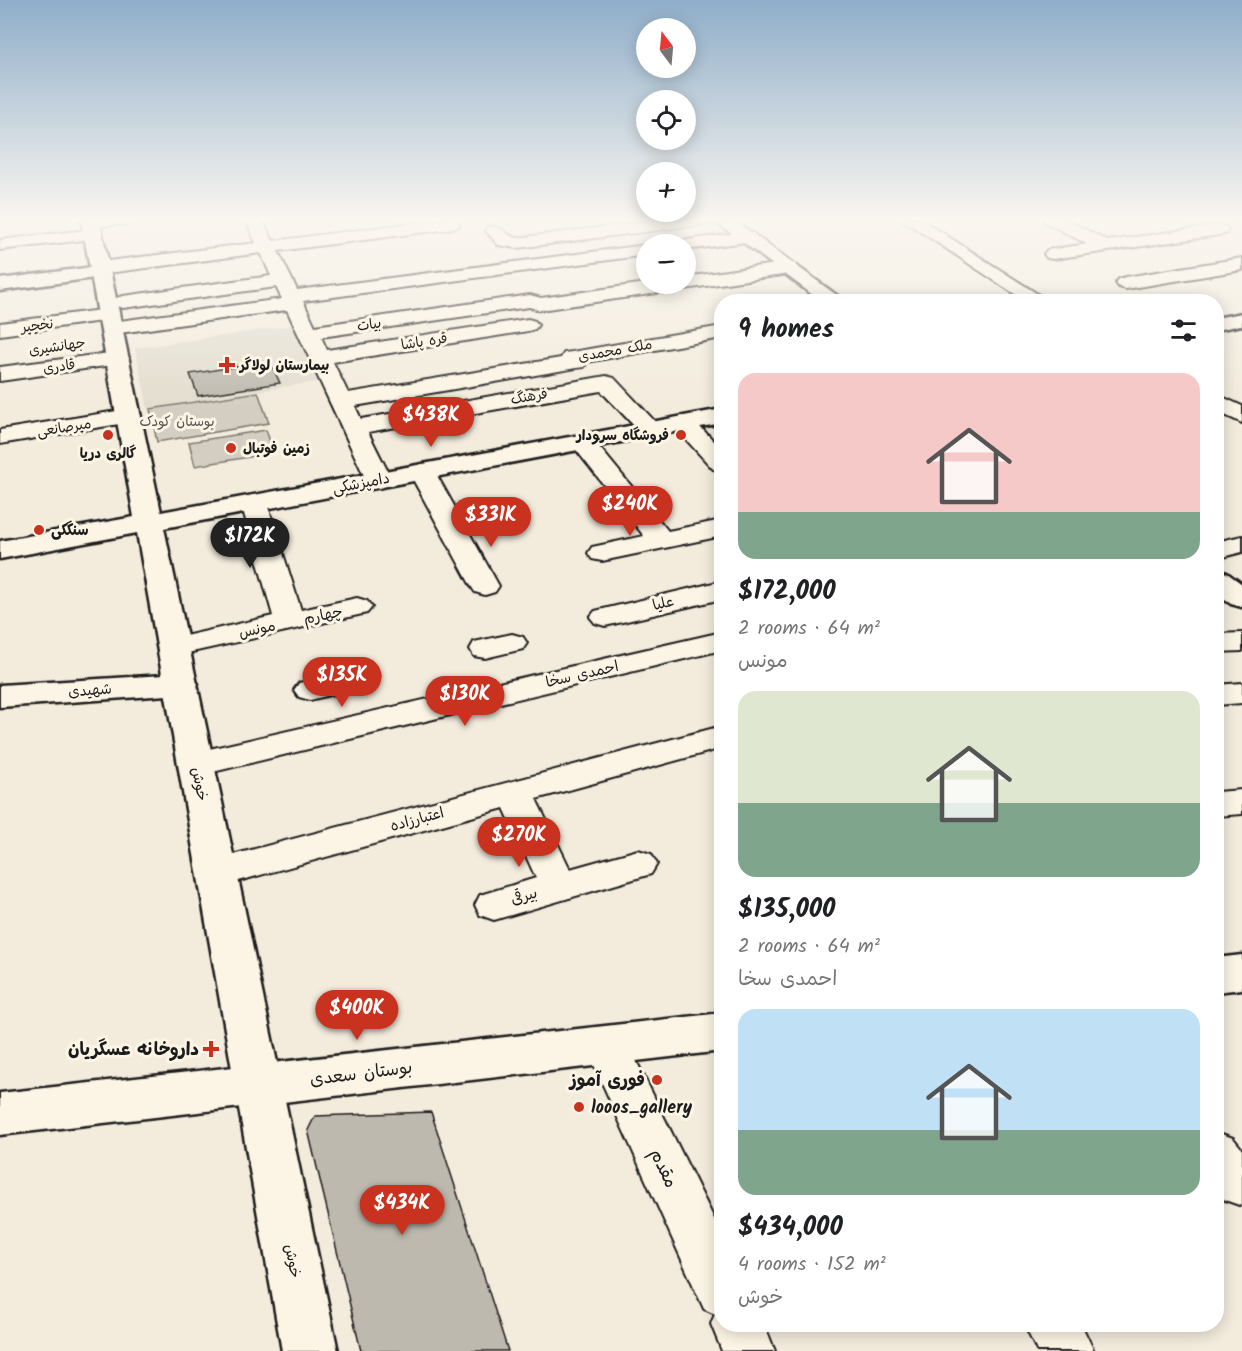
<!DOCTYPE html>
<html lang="en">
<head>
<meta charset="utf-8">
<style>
	:root { --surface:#fff; --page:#f6f6f6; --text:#202124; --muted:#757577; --accent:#c8321e }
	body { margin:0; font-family:Kalam,"Playpen Sans Arabic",sans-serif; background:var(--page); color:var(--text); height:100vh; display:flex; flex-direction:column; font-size:22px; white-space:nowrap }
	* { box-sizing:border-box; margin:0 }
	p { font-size:20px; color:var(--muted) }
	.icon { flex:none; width:33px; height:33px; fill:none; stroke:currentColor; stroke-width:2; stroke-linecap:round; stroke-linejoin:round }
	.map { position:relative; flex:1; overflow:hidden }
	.sheet { position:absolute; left:714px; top:294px; width:510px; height:1038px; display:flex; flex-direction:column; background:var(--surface); border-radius:24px; box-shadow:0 3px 15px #0003 }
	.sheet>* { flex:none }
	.needle { width:39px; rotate:344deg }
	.fabs { position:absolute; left:636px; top:18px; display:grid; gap:12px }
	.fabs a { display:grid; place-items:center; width:60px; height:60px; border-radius:50%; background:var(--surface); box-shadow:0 3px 15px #0003; font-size:30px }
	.price { position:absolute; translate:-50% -51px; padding:0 14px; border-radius:21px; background:var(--accent); color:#fff; font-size:20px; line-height:39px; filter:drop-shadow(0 2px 3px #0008) }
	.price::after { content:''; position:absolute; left:50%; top:36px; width:18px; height:14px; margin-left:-9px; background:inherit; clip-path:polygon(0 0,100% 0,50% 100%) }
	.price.current { background:#222; color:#fff }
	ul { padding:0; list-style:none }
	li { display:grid; align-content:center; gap:12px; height:318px; padding:0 24px }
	li span { display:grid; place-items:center; height:186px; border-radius:18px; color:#555 }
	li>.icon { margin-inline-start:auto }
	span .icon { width:108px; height:108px; fill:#fffc; stroke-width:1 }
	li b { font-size:26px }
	h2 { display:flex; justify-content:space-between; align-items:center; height:72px; padding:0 24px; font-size:26px }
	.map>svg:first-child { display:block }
	.built { fill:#e3ddcf }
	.green { fill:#d3cec1; stroke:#78756e; stroke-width:1.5 }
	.building { fill:#beb9ae; stroke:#1c1c1c; stroke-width:1.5 }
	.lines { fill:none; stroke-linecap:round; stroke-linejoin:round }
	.minor-casing { stroke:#1c1c1c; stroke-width:4 }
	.tertiary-casing { stroke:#1c1c1c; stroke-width:5 }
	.secondary-casing { stroke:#1c1c1c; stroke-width:5 }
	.minor { fill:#fcf5e5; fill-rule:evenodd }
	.tertiary { fill:#fcf5e5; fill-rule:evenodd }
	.secondary { fill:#fcf5e5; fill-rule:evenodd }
	.poi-dot { fill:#c8321e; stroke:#fcf5e5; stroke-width:2 }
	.labels { text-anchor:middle; stroke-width:6; stroke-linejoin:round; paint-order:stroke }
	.far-street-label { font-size:14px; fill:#1c1c1c; stroke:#fcf5e5 }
	.far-poi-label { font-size:14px; font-weight:bold; fill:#1c1c1c; stroke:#fcf5e5; text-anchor:start }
	.far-park-label { font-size:14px; fill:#53514e; stroke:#fcf5e5 }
	.street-label { font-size:15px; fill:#1c1c1c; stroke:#fcf5e5 }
	.poi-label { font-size:15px; font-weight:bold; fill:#1c1c1c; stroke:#fcf5e5; text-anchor:start }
	.near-poi-label { font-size:18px; font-weight:bold; fill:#1c1c1c; stroke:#fcf5e5; text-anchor:end }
	.near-street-label { font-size:18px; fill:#1c1c1c; stroke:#fcf5e5 }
</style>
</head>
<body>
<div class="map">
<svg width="1242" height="1351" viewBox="0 0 1242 1351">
	<rect width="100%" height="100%" fill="#f3ecdd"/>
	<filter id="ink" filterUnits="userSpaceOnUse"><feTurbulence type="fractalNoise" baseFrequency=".0167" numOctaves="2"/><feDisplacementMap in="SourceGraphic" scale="12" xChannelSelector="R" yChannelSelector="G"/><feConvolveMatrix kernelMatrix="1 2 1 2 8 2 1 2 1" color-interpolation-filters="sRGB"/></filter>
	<g filter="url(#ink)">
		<!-- built -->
		<path class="built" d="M 296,325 L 322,381 L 148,409 L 135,348 Z"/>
		<!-- green -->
		<path class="green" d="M 258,392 L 269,423 L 157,442 L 150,409 Z
			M 266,430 L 274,453 L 195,466 L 189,442 Z"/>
		<!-- building -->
		<path class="building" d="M 263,362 L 272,366 L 280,383 L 198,396 L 190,374 Z
			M 431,1112 L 508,1351 L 361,1351 L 308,1130 L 315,1116 Z"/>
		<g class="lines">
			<defs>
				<path id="minor" d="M 85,218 L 142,218 L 140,222 L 134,223 L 91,227 L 85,226 L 82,222 Z
					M 245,218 L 261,218 L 273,241 L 444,219 L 444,218 L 460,218 L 459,226 L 449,229 L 278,251 L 297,290 L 646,245 L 646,255 L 303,301 L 315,326 L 530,295 L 541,298 L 646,283 L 686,284 L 686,277 L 789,262 L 796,264 L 798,268 L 796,272 L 789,274 L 540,310 L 529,307 L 321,337 L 327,350 L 528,319 L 535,321 L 538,325 L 535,329 L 528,331 L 333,362 L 348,393 L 561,358 L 564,353 L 572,352 L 722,326 L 722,338 L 587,362 L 584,367 L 576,368 L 355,406 L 361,419 L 606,376 L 614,378 L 662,429 L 658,434 L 650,436 L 642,434 L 601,391 L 368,432 L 392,480 L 388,485 L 379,488 L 370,485 L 366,480 L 287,310 L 112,334 L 105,332 L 102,328 L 105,324 L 112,322 L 282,299 L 276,287 L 123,308 L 116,306 L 113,302 L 116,298 L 123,296 L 271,276 L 261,253 L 100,274 L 93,272 L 91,268 L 93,264 L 100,262 L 256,243 Z
					M 677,218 L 722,218 L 720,222 L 714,223 L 517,248 L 498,245 L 486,231 L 489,227 C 502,224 505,236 517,238 Z
					M 900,218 L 919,218 L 1050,302 L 1027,302 Z
					M 1043,218 L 1063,218 L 1108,241 L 1219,225 L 1225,226 L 1228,230 L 1225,234 L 1219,235 L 1053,259 L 1047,258 L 1044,254 L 1047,250 L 1087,244 L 1045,222 Z
					M 94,229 L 100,230 L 103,234 L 100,238 L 0,250 L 0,240 Z
					M 747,232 L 753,233 L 756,237 L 753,241 L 686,250 L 686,244 L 677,244 L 686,240 Z
					M 1242,258 L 1242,270 L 1126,289 L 1119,287 L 1116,283 L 1119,279 L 1126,277 Z
					M 109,309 L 116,311 L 119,315 L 116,319 L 0,335 L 0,323 Z
					M 118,352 L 126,353 L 129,358 L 126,363 L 0,381 L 0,367 Z
					M 1216,394 L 1242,406 L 1242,423 L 1216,411 Z
					M 129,409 L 137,411 L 141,416 L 137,421 L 0,444 L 0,430 Z
					M 683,416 L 691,418 L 722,449 L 722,471 L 713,469 L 671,423 L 675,418 Z
					M 582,435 L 591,437 L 668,531 L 722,520 L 722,536 L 602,561 L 592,559 L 588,553 L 592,547 L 644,536 L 570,442 L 573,437 Z
					M 422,464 L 431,467 L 435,472 L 499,586 L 495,592 L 485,595 L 475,592 L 471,586 L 409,472 L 413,467 Z
					M 254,495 L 263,497 L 267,503 L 301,610 L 357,598 L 367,601 L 372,607 L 367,613 L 174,656 L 163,653 L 159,647 L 163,641 L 273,616 L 241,503 L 245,497 Z
					M 1242,536 L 1242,552 L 1216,559 L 1216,542 Z
					M 722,581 L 722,599 L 605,626 L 595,623 L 590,617 L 595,611 Z
					M 722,632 L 722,650 L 196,776 L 184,772 L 179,764 L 184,756 L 196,752 Z
					M 1242,633 L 1242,651 L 1216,652 L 1216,634 Z
					M 512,634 L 523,637 L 527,643 L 523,649 L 485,658 L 474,656 L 470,649 L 474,642 Z
					M 363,667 L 374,670 L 379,677 L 374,684 L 310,700 L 299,697 L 294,690 L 299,683 Z
					M 1242,683 L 1242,703 L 1216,705 L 1216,685 Z
					M 722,726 L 722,748 L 536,799 L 570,869 L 638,850 L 651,854 L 657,864 L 651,874 L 494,920 L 480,915 L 475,905 L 480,895 L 536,878 L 504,808 L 217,887 L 204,883 L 198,873 L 204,863 L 217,859 Z
					M 1242,790 L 1242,814 L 1216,816 L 1216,792 Z
					M 607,1027 L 622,1032 L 722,1235 L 722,1324 L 764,1324 L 775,1351 L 722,1351 L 711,1324 L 715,1314 L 704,1309 L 585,1045 L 592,1032 Z
					M 1216,1132 L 1233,1138 L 1242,1149 L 1242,1206 L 1225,1200 L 1216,1189 Z
					M 1024,1324 L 1081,1324 L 1094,1351 L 1037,1351 Z"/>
				<path id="tertiary" d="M 101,266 L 108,268 L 111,272 L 108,276 L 0,291 L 0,279 Z
					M 181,674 L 193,677 L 198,684 L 193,691 L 181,694 L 0,707 L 0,685 Z
					M 1242,955 L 1242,989 L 1216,992 L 1216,958 Z
					M 722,1013 L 722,1051 L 0,1135 L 0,1093 Z"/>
				<path id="secondary" d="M 81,218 L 99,218 L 161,512 L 722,409 L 722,423 L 164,528 L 338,1351 L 282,1351 L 137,533 L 0,559 L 0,541 L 134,517 Z
					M 711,218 L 731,218 L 846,302 L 822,302 Z
					M 1242,313 L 1242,325 L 1216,330 L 1216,318 Z
					M 1216,570 L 1227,573 L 1242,584 L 1242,607 L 1231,604 L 1216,594 Z"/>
			</defs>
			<!-- minor casing -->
			<use href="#minor" class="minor-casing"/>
			<!-- tertiary casing -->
			<use href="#tertiary" class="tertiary-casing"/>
			<!-- secondary casing -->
			<use href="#secondary" class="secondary-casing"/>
			<!-- minor -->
			<use href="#minor" class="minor"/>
			<!-- tertiary -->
			<use href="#tertiary" class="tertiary"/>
			<!-- secondary -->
			<use href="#secondary" class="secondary"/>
		</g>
	</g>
	<!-- sky -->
	<linearGradient id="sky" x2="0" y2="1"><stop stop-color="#8faec9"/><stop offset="0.54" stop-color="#faf6f0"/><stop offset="1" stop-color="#faf6f0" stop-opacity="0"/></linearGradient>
	<rect width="1242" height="407" fill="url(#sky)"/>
	<!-- markers -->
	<g class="poi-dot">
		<path d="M224 356h6v6h6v6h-6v6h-6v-6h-6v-6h6z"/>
		<circle cx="108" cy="435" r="6"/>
		<circle cx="681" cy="435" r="6"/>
		<circle cx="231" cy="448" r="6"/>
		<circle cx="39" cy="530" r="6"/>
		<path d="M208 1040h6v6h6v6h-6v6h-6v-6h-6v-6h6z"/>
		<circle cx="657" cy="1080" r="6"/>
		<circle cx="579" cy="1107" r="6"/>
	</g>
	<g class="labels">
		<!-- far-street labels -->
		<g class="far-street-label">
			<text transform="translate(369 324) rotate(-8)" y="5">بیات</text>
			<text transform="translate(37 325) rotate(-7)" y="5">نخجیر</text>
			<text transform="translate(424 341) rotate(-9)" y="5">قره پاشا</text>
			<text transform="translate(57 346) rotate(-8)" y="5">جهانشیری</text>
			<text transform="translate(615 350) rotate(-10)" y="5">ملک محمدی</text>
			<text transform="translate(59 366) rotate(-8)" y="5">قادری</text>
			<text transform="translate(529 396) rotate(-10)" y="5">فرهنگ</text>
			<text transform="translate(64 427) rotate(-9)" y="5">میرصانعی</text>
		</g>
		<!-- far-poi labels -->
		<g class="far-poi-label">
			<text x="240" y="370">بیمارستان لولاگر</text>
			<text x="669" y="440" text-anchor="end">فروشگاه سرودار</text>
			<text x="243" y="453">زمین فوتبال</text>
			<text x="108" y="458" text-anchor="middle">گالری دریا</text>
		</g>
		<!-- far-park labels -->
		<g class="far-park-label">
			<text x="177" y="426">بوستان کودک</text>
		</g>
		<!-- street labels -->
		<g class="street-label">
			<text transform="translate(361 483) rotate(-11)" y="5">دامپزشکی</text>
			<text transform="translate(663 603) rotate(-13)" y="5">علیا</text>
			<text transform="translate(323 615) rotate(-12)" y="5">چهارم</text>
			<text transform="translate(257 629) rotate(-12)" y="5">مونس</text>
			<text transform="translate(582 674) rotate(-13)" y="5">احمدی سخا</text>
			<text transform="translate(90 690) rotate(-4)" y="5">شهیدی</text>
			<text transform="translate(200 784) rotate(79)" y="5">خوش</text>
			<text transform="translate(417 819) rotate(-15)" y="5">اعتبارزاده</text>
			<text transform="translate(524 896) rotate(-16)" y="5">بیرقی</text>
			<text transform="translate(293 1261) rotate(79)" y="5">خوش</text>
		</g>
		<!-- poi labels -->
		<g class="poi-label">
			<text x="51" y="535">سنگکی</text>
		</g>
		<!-- near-poi labels -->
		<g class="near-poi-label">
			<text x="199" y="1055">داروخانه عسگریان</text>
			<text x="645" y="1086">فوری آموز</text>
			<text x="591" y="1113" text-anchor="start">looos_gallery</text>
		</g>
		<!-- near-street labels -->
		<g class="near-street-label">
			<text transform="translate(361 1073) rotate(-7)" y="6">بوستان سعدی</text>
			<text transform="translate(664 1168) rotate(65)" y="6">مقدم</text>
		</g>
	</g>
</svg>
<div class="fabs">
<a><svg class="needle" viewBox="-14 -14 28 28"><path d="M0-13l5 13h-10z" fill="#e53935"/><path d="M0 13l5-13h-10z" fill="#757577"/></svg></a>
<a><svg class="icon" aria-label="locate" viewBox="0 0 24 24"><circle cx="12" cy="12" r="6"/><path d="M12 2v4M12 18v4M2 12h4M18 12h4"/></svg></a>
<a>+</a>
<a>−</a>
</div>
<b class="price" style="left:431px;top:448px">$438K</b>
<b class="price" style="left:630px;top:537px">$240K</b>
<b class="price" style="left:491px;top:548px">$331K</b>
<b class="price current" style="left:250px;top:569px">$172K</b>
<b class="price" style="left:342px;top:708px">$135K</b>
<b class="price" style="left:465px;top:727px">$130K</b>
<b class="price" style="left:519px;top:868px">$270K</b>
<b class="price" style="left:357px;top:1041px">$400K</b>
<b class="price" style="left:402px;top:1236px">$434K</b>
<section class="sheet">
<h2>9 homes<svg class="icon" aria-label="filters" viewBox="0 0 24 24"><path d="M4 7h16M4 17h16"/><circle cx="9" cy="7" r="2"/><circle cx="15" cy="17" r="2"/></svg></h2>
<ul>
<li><span style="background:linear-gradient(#f6c9c9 75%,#7fa58c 0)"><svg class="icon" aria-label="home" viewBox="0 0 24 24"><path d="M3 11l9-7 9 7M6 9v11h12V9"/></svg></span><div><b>$172,000</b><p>2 rooms · 64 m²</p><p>مونس</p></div></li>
<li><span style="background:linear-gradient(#dfe7d0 60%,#7fa58c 0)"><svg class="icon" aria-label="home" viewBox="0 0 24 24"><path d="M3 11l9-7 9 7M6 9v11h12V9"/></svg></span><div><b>$135,000</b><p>2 rooms · 64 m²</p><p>احمدی سخا</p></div></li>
<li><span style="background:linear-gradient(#bfe0f5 65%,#7fa58c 0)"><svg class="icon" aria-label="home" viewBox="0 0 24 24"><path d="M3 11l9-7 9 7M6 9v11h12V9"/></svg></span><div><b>$434,000</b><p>4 rooms · 152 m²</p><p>خوش</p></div></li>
</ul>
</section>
</div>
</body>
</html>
